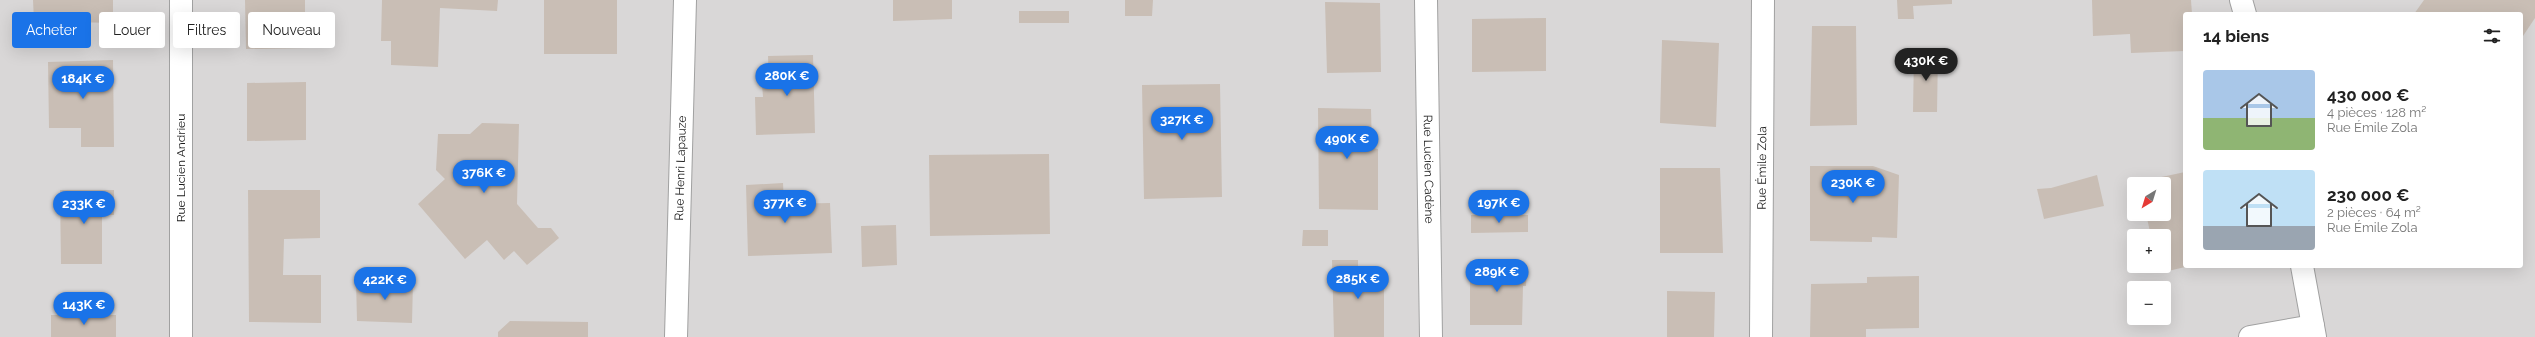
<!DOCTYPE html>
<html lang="fr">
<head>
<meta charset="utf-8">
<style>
	:root { --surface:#fff; --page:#f2f2f2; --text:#222; --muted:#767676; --accent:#1a73e8 }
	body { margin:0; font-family:Raleway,sans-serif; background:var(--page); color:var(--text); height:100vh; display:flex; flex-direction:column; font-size:15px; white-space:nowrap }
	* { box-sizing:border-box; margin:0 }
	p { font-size:13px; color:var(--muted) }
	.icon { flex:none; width:22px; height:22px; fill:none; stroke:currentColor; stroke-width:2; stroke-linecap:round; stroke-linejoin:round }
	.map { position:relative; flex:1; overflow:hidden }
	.panel { position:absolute; left:2183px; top:12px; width:340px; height:256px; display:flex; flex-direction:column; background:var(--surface); border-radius:4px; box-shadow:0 4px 16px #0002 }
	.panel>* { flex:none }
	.guide { position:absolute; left:12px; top:12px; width:380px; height:36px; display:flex; gap:8px }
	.needle { width:26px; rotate:218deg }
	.fabs { position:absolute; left:2127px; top:177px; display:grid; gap:8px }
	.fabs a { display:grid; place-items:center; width:44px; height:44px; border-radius:4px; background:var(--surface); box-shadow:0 4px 16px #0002; font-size:20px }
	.price { position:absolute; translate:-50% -34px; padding:0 9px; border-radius:14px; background:var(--accent); color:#fff; font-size:13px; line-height:26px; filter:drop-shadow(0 1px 2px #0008) }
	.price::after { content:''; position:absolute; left:50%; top:24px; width:12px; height:9px; margin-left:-6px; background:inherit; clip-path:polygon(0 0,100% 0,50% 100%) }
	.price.selected { background:#222; color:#fff }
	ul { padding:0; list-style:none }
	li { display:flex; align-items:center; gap:12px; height:100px; padding:0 20px }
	li span { display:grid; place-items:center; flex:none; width:112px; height:80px; border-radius:4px; color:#555 }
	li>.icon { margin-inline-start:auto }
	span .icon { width:48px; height:48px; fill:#fffc; stroke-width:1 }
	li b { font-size:17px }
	h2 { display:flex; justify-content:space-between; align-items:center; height:48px; padding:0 20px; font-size:17px }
	.pill { padding:0 14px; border-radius:4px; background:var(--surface); box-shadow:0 4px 16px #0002; font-size:14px; line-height:36px }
	.pill.selected { background:var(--accent); color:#fff }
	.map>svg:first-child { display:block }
	.residential { fill:#d9d7d7; fill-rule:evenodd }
	.building { fill:#c9beb5 }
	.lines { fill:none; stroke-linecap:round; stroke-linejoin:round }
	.minor-casing { stroke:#a1a1a1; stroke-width:24 }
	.minor { stroke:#fff; stroke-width:22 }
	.labels { text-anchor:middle; stroke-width:4; stroke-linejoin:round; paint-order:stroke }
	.street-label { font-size:12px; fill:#1a1a1a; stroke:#fff }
</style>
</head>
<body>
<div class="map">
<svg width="2535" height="337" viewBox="0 0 2535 337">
	<rect width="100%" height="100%" fill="#ede9df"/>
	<!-- residential -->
	<path class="residential" d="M 0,0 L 2535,0 L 2535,337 L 0,337 ZM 2185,14 L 2521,14 L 2521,266 L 2185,266 ZM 2134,184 L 2164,184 L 2164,214 L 2134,214 ZM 2134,236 L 2164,236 L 2164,266 L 2134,266 ZM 2134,288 L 2164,288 L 2164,318 L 2134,318 Z"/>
	<!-- building -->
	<path class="building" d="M 33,0 L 113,0 L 113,23 L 34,21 Z
		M 245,0 L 305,0 L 305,18 L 310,18 L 310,48 L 246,49 Z
		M 382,0 L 498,0 L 497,11 L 440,8 L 438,67 L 391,65 L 391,41 L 381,41 Z
		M 544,0 L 617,0 L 617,54 L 544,54 Z
		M 893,0 L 952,0 L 952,19 L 893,21 Z
		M 1125,0 L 1153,0 L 1152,16 L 1125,16 Z
		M 1897,0 L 1952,0 L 1952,4 L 1913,6 L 1914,19 L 1898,19 Z
		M 2092,0 L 2191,0 L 2192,14 L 2185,14 L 2185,51 L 2131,53 L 2130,34 L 2093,36 Z
		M 2424,0 L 2535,0 L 2535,18 L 2521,39 L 2521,14 L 2414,14 Z
		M 1325,2 L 1380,3 L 1381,72 L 1327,73 Z
		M 1019,11 L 1069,11 L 1069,23 L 1019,23 Z
		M 1546,18 L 1546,71 L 1472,72 L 1472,19 Z
		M 1812,26 L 1856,26 L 1857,125 L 1810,126 Z
		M 1662,40 L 1719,43 L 1716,127 L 1660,123 Z
		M 1914,53 L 1938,53 L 1937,112 L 1913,112 Z
		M 813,55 L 815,133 L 756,135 L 755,97 L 763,97 L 762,84 L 769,83 L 768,56 Z
		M 113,60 L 114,147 L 81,147 L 81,128 L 49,128 L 48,62 Z
		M 306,82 L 306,140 L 247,141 L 247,83 Z
		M 1220,84 L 1222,197 L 1144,199 L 1142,85 Z
		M 1318,108 L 1371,109 L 1372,148 L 1378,149 L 1378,210 L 1319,209 Z
		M 482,123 L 519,124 L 517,204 L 538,228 L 551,228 L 559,238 L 527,265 L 514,251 L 504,260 L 487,240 L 465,259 L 418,204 L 445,179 L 436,170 L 438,134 L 470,134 Z
		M 1049,154 L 1050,234 L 930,236 L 929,155 Z
		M 1810,166 L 1873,166 L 1899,175 L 1897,238 L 1872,237 L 1872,242 L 1810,241 Z
		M 1660,168 L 1720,168 L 1723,253 L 1660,253 Z
		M 2185,172 L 2185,267 L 2160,273 L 2158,266 L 2164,266 L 2164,236 L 2151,236 L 2146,214 L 2164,214 L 2164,184 L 2138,182 Z
		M 2097,175 L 2104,206 L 2044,219 L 2037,189 L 2051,188 Z
		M 783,183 L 784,204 L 830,203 L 832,253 L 748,256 L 746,185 Z
		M 60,190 L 114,190 L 114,215 L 102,215 L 102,264 L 61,264 Z
		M 248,190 L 320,190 L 320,238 L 284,239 L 283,275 L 321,275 L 321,323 L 249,322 Z
		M 1471,215 L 1528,215 L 1528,232 L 1471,233 Z
		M 896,225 L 897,265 L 862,267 L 861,226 Z
		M 1303,230 L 1328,230 L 1328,246 L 1302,246 Z
		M 1332,260 L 1358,260 L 1358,270 L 1384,269 L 1384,337 L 1334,337 Z
		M 1470,261 L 1511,261 L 1511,265 L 1527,265 L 1526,286 L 1523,286 L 1522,325 L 1470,325 Z
		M 1919,276 L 1919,328 L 1866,329 L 1866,337 L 1810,337 L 1811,284 L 1867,283 L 1867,277 Z
		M 356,280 L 413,282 L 412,323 L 357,321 Z
		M 1667,291 L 1715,292 L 1714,337 L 1667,337 Z
		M 51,315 L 116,315 L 116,337 L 51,337 Z
		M 510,321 L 588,322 L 588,337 L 498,337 L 498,332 Z"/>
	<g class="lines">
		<defs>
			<g id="minor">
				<path d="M 181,0 L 181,337"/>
				<path id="s1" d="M 1426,0 L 1431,337"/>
				<path d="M 2241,0 L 2245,14"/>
				<path d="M 2302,266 L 2315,337"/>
				<path id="s2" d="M 676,337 L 685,0"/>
				<path id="s3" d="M 1761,337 L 1763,0"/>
				<path d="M 2250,337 L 2313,326"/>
			</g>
		</defs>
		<!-- minor casing -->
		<use href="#minor" class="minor-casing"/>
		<!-- minor -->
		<use href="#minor" class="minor"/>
	</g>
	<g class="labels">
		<!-- street labels -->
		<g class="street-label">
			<text transform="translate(181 168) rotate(-90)" y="4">Rue Lucien Andrieu</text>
			<text dy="4" stroke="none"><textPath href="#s2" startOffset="169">Rue Henri Lapauze</textPath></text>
			<text dy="4" stroke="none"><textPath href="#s1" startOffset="169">Rue Lucien Cadène</textPath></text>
			<text dy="4" stroke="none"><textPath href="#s3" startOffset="169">Rue Émile Zola</textPath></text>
		</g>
	</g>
</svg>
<div class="fabs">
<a><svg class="needle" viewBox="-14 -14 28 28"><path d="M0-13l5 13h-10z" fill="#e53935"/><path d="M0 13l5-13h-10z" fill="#767676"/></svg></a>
<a>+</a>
<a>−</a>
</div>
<b class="price selected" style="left:1926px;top:82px">430K €</b>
<b class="price" style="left:787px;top:97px">280K €</b>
<b class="price" style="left:83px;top:100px">184K €</b>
<b class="price" style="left:1182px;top:141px">327K €</b>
<b class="price" style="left:1347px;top:160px">490K €</b>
<b class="price" style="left:484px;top:194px">376K €</b>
<b class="price" style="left:1853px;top:204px">230K €</b>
<b class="price" style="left:785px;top:224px">377K €</b>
<b class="price" style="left:1499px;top:224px">197K €</b>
<b class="price" style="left:84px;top:225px">233K €</b>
<b class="price" style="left:1497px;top:293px">289K €</b>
<b class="price" style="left:1358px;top:300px">285K €</b>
<b class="price" style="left:385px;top:301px">422K €</b>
<b class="price" style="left:84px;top:326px">143K €</b>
<div class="guide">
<a class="pill selected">Acheter</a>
<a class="pill">Louer</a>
<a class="pill">Filtres</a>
<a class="pill">Nouveau</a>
</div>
<section class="panel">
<h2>14 biens<svg class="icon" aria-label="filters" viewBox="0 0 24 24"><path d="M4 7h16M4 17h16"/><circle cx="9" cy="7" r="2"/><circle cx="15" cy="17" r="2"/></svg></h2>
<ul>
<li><span style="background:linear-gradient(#a9c7e8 60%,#8fb573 0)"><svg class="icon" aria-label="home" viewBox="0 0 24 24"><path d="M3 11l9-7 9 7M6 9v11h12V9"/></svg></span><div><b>430 000 €</b><p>4 pièces · 128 m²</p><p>Rue Émile Zola</p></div></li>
<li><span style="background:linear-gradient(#bfe0f5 70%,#9aa5b1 0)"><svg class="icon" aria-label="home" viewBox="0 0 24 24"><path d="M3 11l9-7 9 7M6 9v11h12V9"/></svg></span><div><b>230 000 €</b><p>2 pièces · 64 m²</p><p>Rue Émile Zola</p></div></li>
</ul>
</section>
</div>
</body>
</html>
